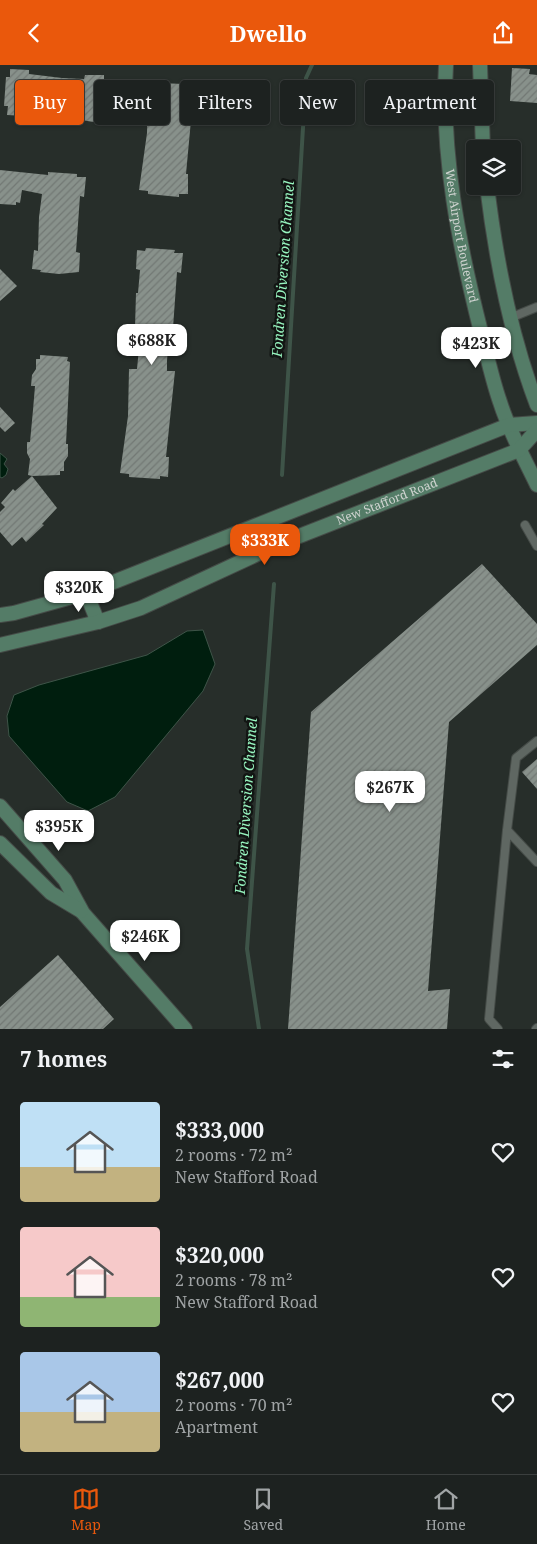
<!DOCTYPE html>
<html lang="en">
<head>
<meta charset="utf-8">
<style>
	:root { --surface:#1d2220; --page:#252a29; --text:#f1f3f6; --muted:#a0a4a5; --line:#3b3f3e; --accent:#ea580c }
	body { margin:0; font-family:"Noto Serif",serif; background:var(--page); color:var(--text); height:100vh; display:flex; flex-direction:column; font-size:19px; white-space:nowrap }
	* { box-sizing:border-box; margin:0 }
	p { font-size:16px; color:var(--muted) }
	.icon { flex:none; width:28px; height:28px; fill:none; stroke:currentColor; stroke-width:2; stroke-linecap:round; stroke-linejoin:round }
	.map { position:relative; height:964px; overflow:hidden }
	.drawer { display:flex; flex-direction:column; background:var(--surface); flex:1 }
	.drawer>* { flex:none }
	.hud { position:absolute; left:15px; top:15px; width:508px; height:45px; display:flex; gap:10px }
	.buttons { position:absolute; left:466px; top:75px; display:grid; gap:10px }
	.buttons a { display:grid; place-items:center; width:55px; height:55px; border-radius:5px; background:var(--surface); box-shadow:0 1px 4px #0004,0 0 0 1px var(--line); font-size:25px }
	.price { position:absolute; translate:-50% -42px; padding:0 11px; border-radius:10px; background:#fff; color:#222; font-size:16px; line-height:32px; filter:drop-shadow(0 1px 2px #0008) }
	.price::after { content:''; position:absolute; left:50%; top:30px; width:15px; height:11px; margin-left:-8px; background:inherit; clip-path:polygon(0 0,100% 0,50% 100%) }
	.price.current { background:var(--accent); color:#fff }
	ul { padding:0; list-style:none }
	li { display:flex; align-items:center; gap:15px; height:125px; padding:0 20px }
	li span { display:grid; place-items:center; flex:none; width:140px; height:100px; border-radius:5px; color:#555 }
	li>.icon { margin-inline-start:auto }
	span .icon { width:60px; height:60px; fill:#fffc; stroke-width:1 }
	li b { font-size:21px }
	h2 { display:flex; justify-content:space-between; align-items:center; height:60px; padding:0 20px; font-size:21px }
	.tag { padding:0 18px; border-radius:5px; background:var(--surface); box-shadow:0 1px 4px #0004,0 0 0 1px var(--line); font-size:18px; line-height:45px }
	.tag.current { background:var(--accent); color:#fff }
	header { display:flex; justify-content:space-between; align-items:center; height:65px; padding:0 20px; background:var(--accent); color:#fff; font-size:22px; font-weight:700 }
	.dock { display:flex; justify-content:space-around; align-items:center; height:70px; border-top:1px solid var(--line); background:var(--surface); font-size:14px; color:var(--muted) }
	.dock a { display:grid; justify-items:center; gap:2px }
	.dock .current { color:var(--accent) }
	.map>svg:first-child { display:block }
	.water { fill:#001e0e; stroke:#3e5448 }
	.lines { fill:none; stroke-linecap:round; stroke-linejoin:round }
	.stream { stroke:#3e5448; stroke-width:4 }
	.building { fill:url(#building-hatch) }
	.service-casing { stroke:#454b47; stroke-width:10 }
	.secondary-casing { stroke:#454b47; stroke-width:16 }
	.service { stroke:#5f6762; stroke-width:8 }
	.secondary { stroke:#547c67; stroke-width:14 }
	.labels { text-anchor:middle; stroke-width:5; stroke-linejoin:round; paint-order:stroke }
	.street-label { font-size:12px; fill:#cfd3d0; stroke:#121513 }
	.water-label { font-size:14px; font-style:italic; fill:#97f5bf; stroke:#121513 }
</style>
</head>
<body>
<header><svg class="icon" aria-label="back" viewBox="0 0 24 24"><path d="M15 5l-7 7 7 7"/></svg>Dwello<svg class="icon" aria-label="share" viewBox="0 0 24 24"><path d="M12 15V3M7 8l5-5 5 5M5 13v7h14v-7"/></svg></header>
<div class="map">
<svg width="537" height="964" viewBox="0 0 537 964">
	<defs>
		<pattern id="building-hatch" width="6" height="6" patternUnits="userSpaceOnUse" patternTransform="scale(1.25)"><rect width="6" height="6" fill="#88918b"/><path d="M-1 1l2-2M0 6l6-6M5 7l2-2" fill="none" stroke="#727874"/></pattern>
	</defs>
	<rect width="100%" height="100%" fill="#272e2a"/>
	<!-- water -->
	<path class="water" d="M 0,388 L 7,394 L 4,399 L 8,404 L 6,410 L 2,413 L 0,412 Z
		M 203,565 L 215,599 L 203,626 L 115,732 L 88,746 L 67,737 L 9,671 L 7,651 L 14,630 L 39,620 L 147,590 L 187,566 Z"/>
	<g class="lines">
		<!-- stream -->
		<path class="stream" d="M 282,410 L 306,13 L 312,0
			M 259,964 L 247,884 L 274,519"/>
	</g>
	<!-- building -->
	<path class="building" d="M 512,3 L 530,4 L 529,9 L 537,10 L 537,38 L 510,36 Z
		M 10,4 L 29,5 L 29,9 L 62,13 L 84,14 L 85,10 L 104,10 L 104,19 L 107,19 L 104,49 L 101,48 L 100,58 L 81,55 L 82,51 L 58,49 L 26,47 L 25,51 L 7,50 L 8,41 L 4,41 L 6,12 L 10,12 Z
		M 157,18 L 185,19 L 185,23 L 194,23 L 186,109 L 188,109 L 188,129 L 179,129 L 179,132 L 148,129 L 148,126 L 139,125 L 147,68 L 148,21 L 156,21 Z
		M 0,105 L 48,110 L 48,107 L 77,109 L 77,112 L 86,112 L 84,132 L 80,131 L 76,187 L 80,188 L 79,207 L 59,209 L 40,207 L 41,205 L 32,204 L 34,185 L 38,186 L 39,152 L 42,129 L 22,125 L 20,138 L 16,137 L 16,140 L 0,139 Z
		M 146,183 L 175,185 L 174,188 L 183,188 L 181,208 L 177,207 L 173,263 L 177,264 L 176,283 L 168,282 L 167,296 L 167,306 L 175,306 L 166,392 L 169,392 L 168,412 L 160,411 L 160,414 L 129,412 L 129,409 L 120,408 L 128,351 L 129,304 L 137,304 L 139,283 L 138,280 L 129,280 L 131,261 L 135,262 L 136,228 L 138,228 L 140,205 L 136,204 L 137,185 L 145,186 Z
		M 0,204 L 17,221 L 0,236 Z
		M 40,290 L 68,292 L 67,296 L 70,297 L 66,379 L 68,379 L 68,391 L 64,397 L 64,406 L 60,406 L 60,410 L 32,411 L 57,443 L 42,459 L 44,460 L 26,477 L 22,472 L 12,481 L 0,467 L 0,447 L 5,442 L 1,438 L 13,424 L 15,426 L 32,411 L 28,410 L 30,394 L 27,388 L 27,377 L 30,377 L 33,345 L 35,321 L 31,321 L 32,310 L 36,304 L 36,294 L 40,294 Z
		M 0,342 L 15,358 L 5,367 L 0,362 Z
		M 482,499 L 537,559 L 537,580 L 449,657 L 428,926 L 450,924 L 447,964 L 288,964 L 311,647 Z
		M 537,694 L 537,724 L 522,707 Z
		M 58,890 L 114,954 L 103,964 L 0,964 L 0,942 Z"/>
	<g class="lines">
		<defs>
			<path id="service" d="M 510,253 L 537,242
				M 525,460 L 537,481
				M 537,676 L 516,693 L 507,765 L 537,797
				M 498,964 L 489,954 L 507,765
				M 536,964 L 537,963"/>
			<g id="secondary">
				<path id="s1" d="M 446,0 C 441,90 459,180 481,267 C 487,290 492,314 500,337 C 509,366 524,393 537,420"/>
				<path d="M 480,0 L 483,84"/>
				<path d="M 487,121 C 496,196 510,269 537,340"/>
				<path d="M 86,528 L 98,557"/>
				<path d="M 0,550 L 14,548 L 86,528 L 509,360 L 537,358"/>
				<path id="s2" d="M 0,580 L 98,557 L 141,543 L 279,479 L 519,385 L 537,365"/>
				<path d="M 0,741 L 65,815 L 83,848 L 185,964"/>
				<path d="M 0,778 L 51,828 L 81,846"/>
			</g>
		</defs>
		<!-- service casing -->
		<use href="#service" class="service-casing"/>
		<!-- secondary casing -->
		<use href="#secondary" class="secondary-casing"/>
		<!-- service -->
		<use href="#service" class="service"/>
		<!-- secondary -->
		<use href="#secondary" class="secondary"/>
	</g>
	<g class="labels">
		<!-- street labels -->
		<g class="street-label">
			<text dy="4" stroke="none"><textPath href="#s1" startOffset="172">West Airport Boulevard</textPath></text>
			<text dy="4" stroke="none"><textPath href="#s2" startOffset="414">New Stafford Road</textPath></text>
		</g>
		<!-- water labels -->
		<g class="water-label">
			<text transform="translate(283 204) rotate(-86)" y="5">Fondren Diversion Channel</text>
			<text transform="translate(246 741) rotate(-86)" y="5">Fondren Diversion Channel</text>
		</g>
	</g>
</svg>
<div class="buttons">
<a><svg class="icon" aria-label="layers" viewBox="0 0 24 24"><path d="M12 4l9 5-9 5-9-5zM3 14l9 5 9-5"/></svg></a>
</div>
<b class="price" style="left:152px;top:301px">$688K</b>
<b class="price" style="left:476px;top:304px">$423K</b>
<b class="price current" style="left:265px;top:501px">$333K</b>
<b class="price" style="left:79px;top:548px">$320K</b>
<b class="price" style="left:390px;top:748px">$267K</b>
<b class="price" style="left:59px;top:787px">$395K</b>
<b class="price" style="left:145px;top:897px">$246K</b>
<div class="hud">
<a class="tag current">Buy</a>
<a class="tag">Rent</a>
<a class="tag">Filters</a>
<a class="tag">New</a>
<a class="tag">Apartment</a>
</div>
</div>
<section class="drawer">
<h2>7 homes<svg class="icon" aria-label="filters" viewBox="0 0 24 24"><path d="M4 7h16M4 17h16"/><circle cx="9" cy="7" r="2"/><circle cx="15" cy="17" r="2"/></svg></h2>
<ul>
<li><span style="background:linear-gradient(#bfe0f5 65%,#c2b280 0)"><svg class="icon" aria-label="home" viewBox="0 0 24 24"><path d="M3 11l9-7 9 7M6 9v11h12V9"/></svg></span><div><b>$333,000</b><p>2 rooms · 72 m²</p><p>New Stafford Road</p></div><svg class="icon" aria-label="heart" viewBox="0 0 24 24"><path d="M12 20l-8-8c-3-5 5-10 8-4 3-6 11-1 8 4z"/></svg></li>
<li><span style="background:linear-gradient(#f6c9c9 70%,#8fb573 0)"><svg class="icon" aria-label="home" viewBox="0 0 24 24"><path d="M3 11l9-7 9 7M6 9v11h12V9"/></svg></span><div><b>$320,000</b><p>2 rooms · 78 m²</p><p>New Stafford Road</p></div><svg class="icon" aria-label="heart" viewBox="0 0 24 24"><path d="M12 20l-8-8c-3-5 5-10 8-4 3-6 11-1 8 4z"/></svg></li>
<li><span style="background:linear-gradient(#a9c7e8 60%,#c2b280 0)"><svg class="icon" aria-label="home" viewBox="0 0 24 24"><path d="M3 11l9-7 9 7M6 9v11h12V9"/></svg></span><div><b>$267,000</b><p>2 rooms · 70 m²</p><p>Apartment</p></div><svg class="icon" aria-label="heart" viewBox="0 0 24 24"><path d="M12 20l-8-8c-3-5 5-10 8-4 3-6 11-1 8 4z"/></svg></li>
</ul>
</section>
<nav class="dock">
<a class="current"><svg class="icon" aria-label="map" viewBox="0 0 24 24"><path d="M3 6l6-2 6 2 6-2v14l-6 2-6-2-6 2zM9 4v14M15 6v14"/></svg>Map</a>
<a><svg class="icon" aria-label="saved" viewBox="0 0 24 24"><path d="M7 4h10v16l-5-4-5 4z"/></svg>Saved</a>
<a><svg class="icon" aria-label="home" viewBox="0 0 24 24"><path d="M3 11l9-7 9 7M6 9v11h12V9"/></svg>Home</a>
</nav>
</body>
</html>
